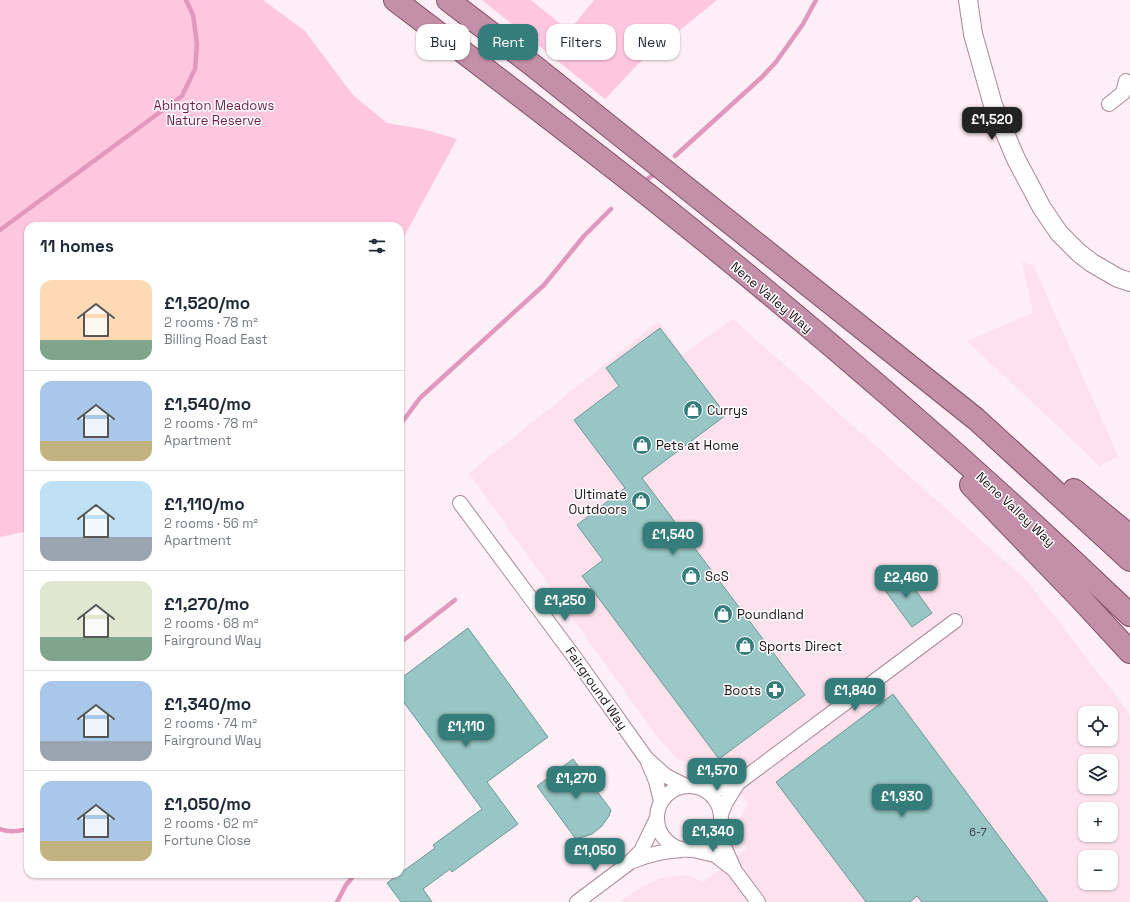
<!DOCTYPE html>
<html lang="en">
<head>
<meta charset="utf-8">
<style>
	:root { --surface:#fff; --page:#f6f6f7; --text:#1f2937; --muted:#747a83; --line:#e0e1e3; --accent:#347d7a }
	body { margin:0; font-family:"Space Grotesk",sans-serif; background:var(--page); color:var(--text); height:100vh; display:flex; flex-direction:column; font-size:15px; white-space:nowrap }
	* { box-sizing:border-box; margin:0 }
	p { font-size:13px; color:var(--muted) }
	.icon { flex:none; width:22px; height:22px; fill:none; stroke:currentColor; stroke-width:2; stroke-linecap:round; stroke-linejoin:round }
	.map { position:relative; flex:1; overflow:hidden }
	.side { position:absolute; left:24px; top:222px; width:380px; height:656px; display:flex; flex-direction:column; background:var(--surface); border-radius:12px; box-shadow:0 1px 3px #0004 }
	.side>* { flex:none }
	.banner { position:absolute; left:416px; top:24px; width:380px; height:36px; display:flex; gap:8px }
	.controls { position:absolute; left:1078px; top:706px; display:grid; gap:8px }
	.controls a { display:grid; place-items:center; width:40px; height:40px; border-radius:8px; background:var(--surface); box-shadow:0 1px 3px #0004; font-size:20px }
	.price { position:absolute; translate:-50% -34px; padding:0 9px; border-radius:8px; background:var(--accent); color:#fff; font-size:13px; line-height:26px; filter:drop-shadow(0 1px 2px #0008) }
	.price::after { content:''; position:absolute; left:50%; top:24px; width:12px; height:9px; margin-left:-6px; background:inherit; clip-path:polygon(0 0,100% 0,50% 100%) }
	.price.selected { background:#222; color:#fff }
	ul { padding:0; list-style:none }
	li { display:flex; align-items:center; gap:12px; height:100px; padding:0 16px }
	li+li { border-top:1px solid var(--line) }
	li span { display:grid; place-items:center; flex:none; width:112px; height:80px; border-radius:12px; color:#555 }
	li>.icon { margin-inline-start:auto }
	span .icon { width:48px; height:48px; fill:#fffc; stroke-width:1 }
	li b { font-size:17px }
	h2 { display:flex; justify-content:space-between; align-items:center; height:48px; padding:0 16px; font-size:17px }
	.tag { padding:0 14px; border-radius:12px; background:var(--surface); box-shadow:0 1px 3px #0004; font-size:14px; line-height:36px }
	.tag.selected { background:var(--accent); color:#fff }
	.map>svg:first-child { display:block }
	.built { fill:#fde1ed; fill-rule:evenodd }
	.green { fill:#ffc6e0 }
	.lines { fill:none; stroke-linecap:round; stroke-linejoin:round }
	.stream { stroke:#e298bc; stroke-width:4.5 }
	.building { fill:#98c6c4; stroke:#6b9896 }
	.minor-casing { stroke:#ac8898; stroke-width:16 }
	.tertiary-casing { stroke:#ac8898; stroke-width:20 }
	.trunk-casing { stroke:#805067; stroke-width:24 }
	.minor { stroke:#fff; stroke-width:14 }
	.tertiary { stroke:#fff; stroke-width:18 }
	.trunk { stroke:#c48fa8; stroke-width:22 }
	.labels { text-anchor:middle; stroke-width:3; stroke-linejoin:round; paint-order:stroke }
	.number-label { font-size:11px; fill:#3b3d41 }
	.park-label { font-size:13px; fill:#701a4c; stroke:#fff }
	.street-label { font-size:13px; fill:#1c0f15; stroke:#fff }
	.poi-label { font-size:13px; fill:#1c0f15; stroke:#fff; text-anchor:start }
</style>
</head>
<body>
<div class="map">
<svg width="1130" height="902" viewBox="0 0 1130 902">
	<rect width="100%" height="100%" fill="#feeef5"/>
	<!-- built -->
	<path class="built" d="M 1022,262 L 1033,265 L 1118,456 L 1100,466 L 967,341 L 1033,313 Z
		M 733,319 L 1027,581 L 1130,714 L 1130,902 L 620,902 L 635,891 L 661,878 L 687,875 L 704,882 L 746,849 L 739,835 L 739,820 L 748,804 L 719,765 L 699,767 L 676,758 L 656,735 L 469,473 L 659,321 L 682,355 ZM 1085,713 L 1111,713 L 1111,739 L 1085,739 ZM 1085,761 L 1111,761 L 1111,787 L 1085,787 ZM 1085,809 L 1111,809 L 1111,835 L 1085,835 ZM 1085,857 L 1111,857 L 1111,883 L 1085,883 Z"/>
	<!-- green -->
	<path class="green" d="M 0,0 L 263,0 L 305,31 L 353,95 L 387,123 L 423,129 L 457,139 L 400,244 L 400,226 L 28,226 L 28,531 L 0,537 Z
		M 482,0 L 531,0 L 569,31 L 594,0 L 717,0 L 637,65 L 605,99 Z"/>
	<g class="lines">
		<!-- stream -->
		<path class="stream" d="M 675,156 L 762,77 L 776,62 L 803,24 L 816,0
			M 646,180 L 653,175
			M 0,230 L 182,96 L 195,69 L 197,44 L 193,15 L 186,0
			M 400,425 L 420,398 L 544,285 L 584,236 L 611,209
			M 400,643 L 455,600
			M 0,829 C 10,833 18,831 28,829
			M 337,902 L 346,885 L 355,874"/>
	</g>
	<!-- building -->
	<path class="building" d="M 660,328 L 726,415 L 642,478 L 805,695 L 719,759 L 582,576 L 603,560 L 577,525 L 625,488 L 574,420 L 619,386 L 606,368 Z
		M 901,570 L 932,613 L 912,627 L 881,585 Z
		M 468,628 L 548,737 L 487,782 L 518,824 L 452,872 L 450,869 L 423,889 L 432,902 L 401,902 L 387,883 L 435,848 L 433,845 L 482,809 L 400,697 L 400,679 Z
		M 893,694 L 1048,902 L 922,902 L 917,896 L 910,902 L 866,902 L 776,782 Z
		M 573,759 L 611,810 L 609,816 L 602,826 L 592,834 L 580,838 L 575,838 L 537,786 Z"/>
	<g class="lines">
		<defs>
			<path id="minor" d="M 1109,104 L 1123,93 L 1126,81
				M 460,503 L 575,658 L 646,758 L 666,776 L 686,786
				M 648,762 L 656,781 L 661,801
				M657 818a32 32 0 1 1 64 0a32 32 0 1 1-64 0Z
				M 704,789 L 718,789 L 738,783 L 955,621
				M 721,814 L 726,802 L 738,783
				M 720,826 L 723,844 L 735,871 L 758,902
				M 693,850 L 715,855 L 733,869
				M 633,861 C 649,854 665,851 682,850
				M 577,902 L 629,863 L 641,851 L 656,820"/>
			<path id="tertiary" d="M 968,0 L 973,34 L 993,105 L 1016,159 L 1042,208 L 1059,233 L 1079,253 L 1092,263 L 1118,278 L 1130,282"/>
			<path id="trunk" d="M 395,0 C 479,64 563,128 647,194 C 814,327 976,467 1130,615
				M 448,0 L 535,67 L 976,419 L 1130,560
				M 971,485 L 1080,598 L 1130,652
				M 1074,490 L 1130,536"/>
		</defs>
		<!-- minor casing -->
		<use href="#minor" class="minor-casing"/>
		<!-- tertiary casing -->
		<use href="#tertiary" class="tertiary-casing"/>
		<!-- trunk casing -->
		<use href="#trunk" class="trunk-casing"/>
		<!-- minor -->
		<use href="#minor" class="minor"/>
		<!-- tertiary -->
		<use href="#tertiary" class="tertiary"/>
		<!-- trunk -->
		<use href="#trunk" class="trunk"/>
	</g>
	<!-- icons -->
	<defs>
		<symbol id="shop-disc" viewBox="-11 -11 22 22"><circle r="9.5" fill="#347d7a" stroke="#fff"/><path d="M-5-2.5h2.3a2.7 3.5 0 0 1 5.4 0H5L5.5 6h-11ZM-1.5-2.5h3a1.5 2.3 0 0 0-3 0Z" fill="#fff"/></symbol>
		<symbol id="pharmacy-disc" viewBox="-11 -11 22 22"><circle r="9.5" fill="#347d7a" stroke="#fff"/><path d="M-2-6h4v4h4v4h-4v4h-4v-4h-4v-4h4Z" fill="#fff"/></symbol>
	</defs>
	<g fill-rule="evenodd">
		<use href="#shop-disc" x="682" y="399" width="22" height="22"/>
		<use href="#shop-disc" x="631" y="434" width="22" height="22"/>
		<use href="#shop-disc" x="630" y="490" width="22" height="22"/>
		<use href="#shop-disc" x="680" y="565" width="22" height="22"/>
		<use href="#shop-disc" x="712" y="603" width="22" height="22"/>
		<use href="#shop-disc" x="734" y="635" width="22" height="22"/>
		<use href="#pharmacy-disc" x="764" y="679" width="22" height="22"/>
	</g>
	<g class="labels">
		<!-- number labels -->
		<g class="number-label">
			<text x="978" y="836">6-7</text>
		</g>
		<!-- park labels -->
		<g class="park-label">
			<text x="214" y="110">Abington Meadows<tspan x="214" dy="15">Nature Reserve</tspan></text>
		</g>
		<!-- street labels -->
		<g class="street-label">
			<text transform="translate(772 297) rotate(40)" y="5">Nene Valley Way</text>
			<text transform="translate(1016 509) rotate(43)" y="5">Nene Valley Way</text>
			<text transform="translate(597 688) rotate(55)" y="5">Fairground Way</text>
		</g>
		<!-- poi labels -->
		<g class="poi-label">
			<text x="707" y="415">Currys</text>
			<text x="656" y="450">Pets at Home</text>
			<text x="627" y="499" text-anchor="end">Ultimate<tspan x="627" dy="15">Outdoors</tspan></text>
			<text x="705" y="581">ScS</text>
			<text x="737" y="619">Poundland</text>
			<text x="759" y="651">Sports Direct</text>
			<text x="761" y="695" text-anchor="end">Boots</text>
		</g>
	</g>
</svg>
<div class="controls">
<a><svg class="icon" aria-label="locate" viewBox="0 0 24 24"><circle cx="12" cy="12" r="6"/><path d="M12 2v4M12 18v4M2 12h4M18 12h4"/></svg></a>
<a><svg class="icon" aria-label="layers" viewBox="0 0 24 24"><path d="M12 4l9 5-9 5-9-5zM3 14l9 5 9-5"/></svg></a>
<a>+</a>
<a>−</a>
</div>
<b class="price selected" style="left:992px;top:141px">£1,520</b>
<b class="price" style="left:673px;top:556px">£1,540</b>
<b class="price" style="left:906px;top:599px">£2,460</b>
<b class="price" style="left:565px;top:622px">£1,250</b>
<b class="price" style="left:855px;top:712px">£1,840</b>
<b class="price" style="left:466px;top:748px">£1,110</b>
<b class="price" style="left:717px;top:792px">£1,570</b>
<b class="price" style="left:576px;top:800px">£1,270</b>
<b class="price" style="left:902px;top:818px">£1,930</b>
<b class="price" style="left:713px;top:853px">£1,340</b>
<b class="price" style="left:595px;top:872px">£1,050</b>
<div class="banner">
<a class="tag">Buy</a>
<a class="tag selected">Rent</a>
<a class="tag">Filters</a>
<a class="tag">New</a>
</div>
<section class="side">
<h2>11 homes<svg class="icon" aria-label="filters" viewBox="0 0 24 24"><path d="M4 7h16M4 17h16"/><circle cx="9" cy="7" r="2"/><circle cx="15" cy="17" r="2"/></svg></h2>
<ul>
<li><span style="background:linear-gradient(#ffd9b3 75%,#7fa58c 0)"><svg class="icon" aria-label="home" viewBox="0 0 24 24"><path d="M3 11l9-7 9 7M6 9v11h12V9"/></svg></span><div><b>£1,520/mo</b><p>2 rooms · 78 m²</p><p>Billing Road East</p></div></li>
<li><span style="background:linear-gradient(#a9c7e8 75%,#c2b280 0)"><svg class="icon" aria-label="home" viewBox="0 0 24 24"><path d="M3 11l9-7 9 7M6 9v11h12V9"/></svg></span><div><b>£1,540/mo</b><p>2 rooms · 78 m²</p><p>Apartment</p></div></li>
<li><span style="background:linear-gradient(#bfe0f5 70%,#9aa5b1 0)"><svg class="icon" aria-label="home" viewBox="0 0 24 24"><path d="M3 11l9-7 9 7M6 9v11h12V9"/></svg></span><div><b>£1,110/mo</b><p>2 rooms · 56 m²</p><p>Apartment</p></div></li>
<li><span style="background:linear-gradient(#dfe7d0 70%,#7fa58c 0)"><svg class="icon" aria-label="home" viewBox="0 0 24 24"><path d="M3 11l9-7 9 7M6 9v11h12V9"/></svg></span><div><b>£1,270/mo</b><p>2 rooms · 68 m²</p><p>Fairground Way</p></div></li>
<li><span style="background:linear-gradient(#a9c7e8 75%,#9aa5b1 0)"><svg class="icon" aria-label="home" viewBox="0 0 24 24"><path d="M3 11l9-7 9 7M6 9v11h12V9"/></svg></span><div><b>£1,340/mo</b><p>2 rooms · 74 m²</p><p>Fairground Way</p></div></li>
<li><span style="background:linear-gradient(#a9c7e8 75%,#c2b280 0)"><svg class="icon" aria-label="home" viewBox="0 0 24 24"><path d="M3 11l9-7 9 7M6 9v11h12V9"/></svg></span><div><b>£1,050/mo</b><p>2 rooms · 62 m²</p><p>Fortune Close</p></div></li>
</ul>
</section>
</div>
</body>
</html>
